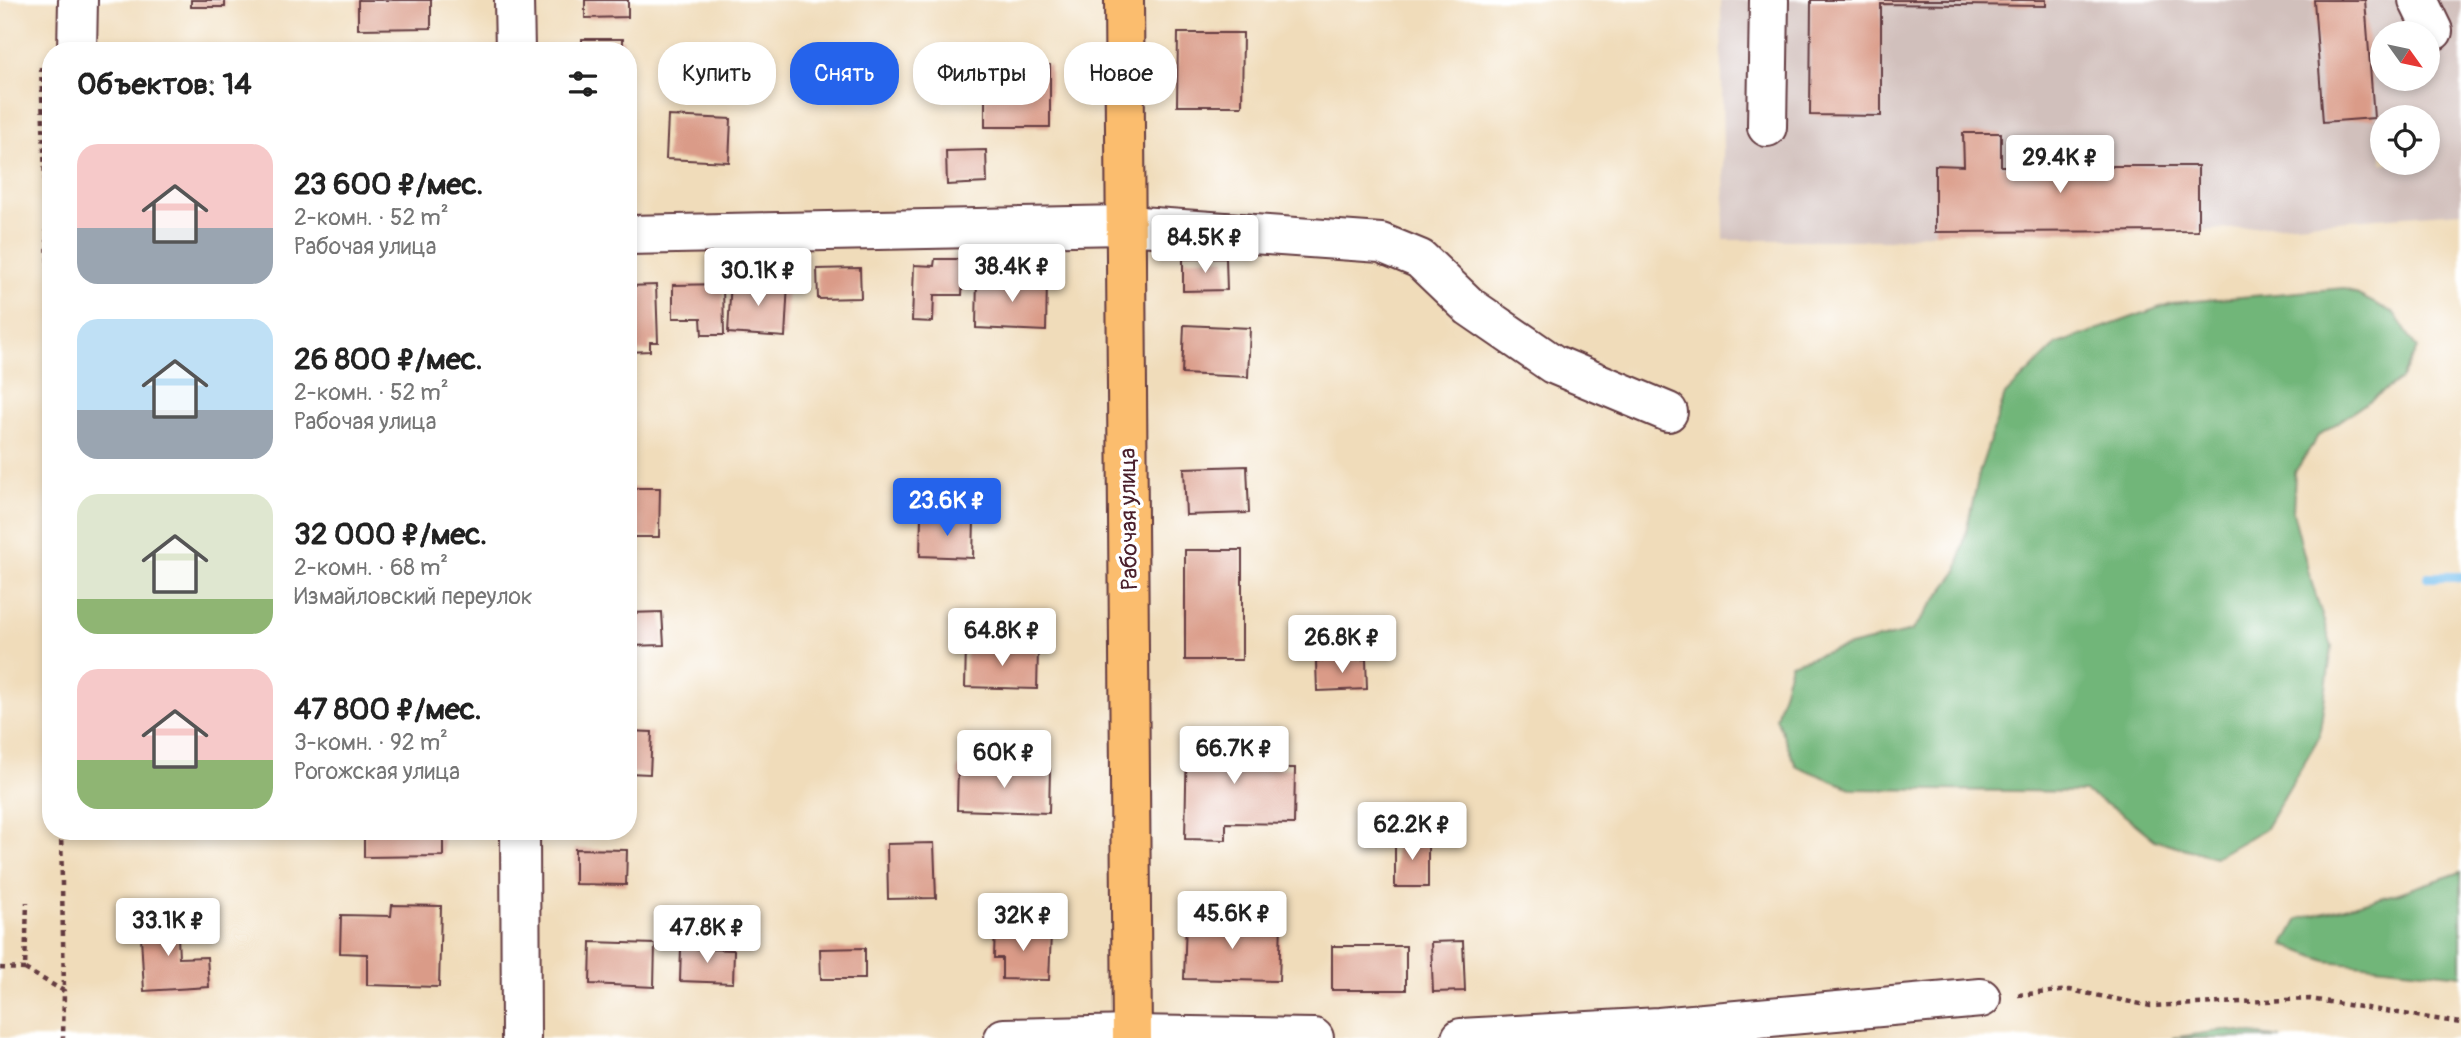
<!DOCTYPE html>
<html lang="ru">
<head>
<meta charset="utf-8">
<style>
	:root { --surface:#fff; --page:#f6f6f6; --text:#222; --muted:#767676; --accent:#2563eb }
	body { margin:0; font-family:Pangolin,sans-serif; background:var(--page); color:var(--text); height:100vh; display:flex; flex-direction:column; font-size:26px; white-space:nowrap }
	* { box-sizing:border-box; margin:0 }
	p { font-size:23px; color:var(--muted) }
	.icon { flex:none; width:38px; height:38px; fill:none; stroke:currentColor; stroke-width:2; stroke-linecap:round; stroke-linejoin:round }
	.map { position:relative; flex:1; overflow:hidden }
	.sheet { position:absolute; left:42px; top:42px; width:595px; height:798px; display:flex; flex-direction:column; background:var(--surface); border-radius:28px; box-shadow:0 4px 10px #0003 }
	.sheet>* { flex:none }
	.guide { position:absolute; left:658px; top:42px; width:665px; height:63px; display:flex; gap:14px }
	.needle { width:46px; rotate:123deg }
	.tools { position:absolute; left:2370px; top:21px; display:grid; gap:14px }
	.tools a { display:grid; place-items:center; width:70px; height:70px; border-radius:50%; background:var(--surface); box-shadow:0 4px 10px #0003; font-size:35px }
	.price { position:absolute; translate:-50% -60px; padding:0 16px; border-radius:7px; background:#fff; color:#222; font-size:23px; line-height:46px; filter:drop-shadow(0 2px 4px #0008) }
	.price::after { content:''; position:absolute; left:50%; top:42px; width:21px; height:16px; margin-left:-10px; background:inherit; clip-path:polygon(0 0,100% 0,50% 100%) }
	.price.selected { background:var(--accent); color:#fff }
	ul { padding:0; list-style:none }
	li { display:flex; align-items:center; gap:21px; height:175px; padding:0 35px }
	li span { display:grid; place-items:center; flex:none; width:196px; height:140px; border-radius:21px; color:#555 }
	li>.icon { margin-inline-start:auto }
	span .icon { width:84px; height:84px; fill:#fffc; stroke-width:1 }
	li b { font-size:30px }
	h2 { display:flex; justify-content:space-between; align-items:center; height:84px; padding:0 35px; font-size:30px }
	.chip { padding:0 24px; border-radius:28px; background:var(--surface); box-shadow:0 4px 10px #0003; font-size:24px; line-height:63px }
	.chip.selected { background:var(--accent); color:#fff }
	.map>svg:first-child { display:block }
	.industrial { fill:#d1c0bc; fill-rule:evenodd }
	.forest { fill:#71b679; stroke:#5e6a52; stroke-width:2 }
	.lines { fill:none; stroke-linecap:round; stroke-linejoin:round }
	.stream { stroke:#76c0ef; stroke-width:10 }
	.building { fill:#da9b88 }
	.minor-casing { stroke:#633b40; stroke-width:42 }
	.major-casing { stroke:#633b40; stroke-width:42 }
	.path { stroke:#633b40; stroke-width:4.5; stroke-dasharray:5 5; stroke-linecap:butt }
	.minor { stroke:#fff; stroke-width:38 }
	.major { stroke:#fbbd6e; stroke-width:38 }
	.labels { text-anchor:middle; stroke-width:7; stroke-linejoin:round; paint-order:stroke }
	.street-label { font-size:23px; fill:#4a1f2b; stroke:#fff }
</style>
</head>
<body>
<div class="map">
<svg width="2461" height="1038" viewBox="0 0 2461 1038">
	<rect width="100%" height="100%" fill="#fff"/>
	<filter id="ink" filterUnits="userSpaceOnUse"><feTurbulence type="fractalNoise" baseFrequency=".0143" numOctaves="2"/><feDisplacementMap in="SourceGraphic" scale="14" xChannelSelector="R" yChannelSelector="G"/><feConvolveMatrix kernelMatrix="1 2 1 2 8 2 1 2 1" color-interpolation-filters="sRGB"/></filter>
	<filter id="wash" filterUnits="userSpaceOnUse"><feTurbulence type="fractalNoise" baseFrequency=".00686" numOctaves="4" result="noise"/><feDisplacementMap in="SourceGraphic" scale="28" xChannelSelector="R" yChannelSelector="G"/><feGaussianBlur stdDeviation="1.57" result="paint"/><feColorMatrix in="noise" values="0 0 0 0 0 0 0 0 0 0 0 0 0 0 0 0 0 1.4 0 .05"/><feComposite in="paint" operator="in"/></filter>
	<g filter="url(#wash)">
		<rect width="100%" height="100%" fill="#f0dcba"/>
		<!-- industrial -->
		<path class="industrial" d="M 1721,0 L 2461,0 L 2461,212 L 2198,231 L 1935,232 L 1891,240 L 1724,240 ZM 2382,33 L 2427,33 L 2427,79 L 2382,79 ZM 2382,117 L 2427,117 L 2427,163 L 2382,163 Z"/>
		<!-- forest -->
		<path class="forest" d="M 2344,288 L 2394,313 L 2417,348 L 2401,379 L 2318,436 L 2295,472 L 2293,512 L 2309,574 L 2332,647 L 2319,737 L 2266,828 L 2215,857 L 2155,840 L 2123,814 L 2085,792 L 1853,789 L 1796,766 L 1776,718 L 1791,664 L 1833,650 L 1912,631 L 1957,572 L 1980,470 L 2005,395 L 2057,344 L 2172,303 Z
			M 2461,872 L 2461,975 L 2326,961 L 2284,945 L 2298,919 L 2399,893 Z
			M 2224,1030 L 2281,1038 L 2173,1038 Z"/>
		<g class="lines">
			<!-- stream -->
			<path class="stream" d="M 2428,577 L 2461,577"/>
		</g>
		<g id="blocks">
			<!-- building -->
			<path class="building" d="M 191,0 L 225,0 L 225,7 L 191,7 Z
				M 358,0 L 431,0 L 431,28 L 358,29 Z
				M 585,0 L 628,0 L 628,17 L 585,18 Z
				M 1811,0 L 2046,0 L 2046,6 L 1881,4 L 1881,116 L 1810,115 Z
				M 2314,0 L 2365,0 L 2374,118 L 2323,122 Z
				M 1178,33 L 1243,33 L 1242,106 L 1177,106 Z
				M 582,39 L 623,39 L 623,51 L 582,51 Z
				M 985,65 L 1050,65 L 1050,127 L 985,127 Z
				M 668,116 L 731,119 L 729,162 L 666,159 Z
				M 1963,133 L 2001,133 L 2001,166 L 2198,166 L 2198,231 L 1935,232 L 1935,165 L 1964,166 Z
				M 986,150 L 987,183 L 947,185 L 946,151 Z
				M 1226,258 L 1227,290 L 1183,291 L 1183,259 Z
				M 935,259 L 964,259 L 962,295 L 934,295 L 933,322 L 912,321 L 914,265 L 934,266 Z
				M 860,268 L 861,298 L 818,299 L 817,269 Z
				M 977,277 L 1047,280 L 1046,331 L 976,328 Z
				M 731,279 L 788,283 L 785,337 L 728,333 Z
				M 723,284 L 724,335 L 702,335 L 701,318 L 673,318 L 673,285 Z
				M 656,285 L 658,342 L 650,342 L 650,351 L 628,352 L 628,286 Z
				M 1184,325 L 1250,328 L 1248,377 L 1182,374 Z
				M 1247,466 L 1249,513 L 1186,515 L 1184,468 Z
				M 628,488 L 660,488 L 659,537 L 629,537 Z
				M 921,517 L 974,519 L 973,558 L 920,556 Z
				M 1185,550 L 1242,550 L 1242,660 L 1185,660 Z
				M 662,612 L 664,645 L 628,646 L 628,613 Z
				M 966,647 L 1038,649 L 1037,689 L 965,687 Z
				M 1366,659 L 1367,689 L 1317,691 L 1316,661 Z
				M 628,731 L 652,732 L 650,774 L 628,773 Z
				M 1187,735 L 1266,736 L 1266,768 L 1295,768 L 1294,824 L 1226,823 L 1226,840 L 1185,839 Z
				M 958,767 L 1050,769 L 1049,813 L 957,810 Z
				M 364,831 L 443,831 L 443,856 L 364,857 Z
				M 1395,837 L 1428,837 L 1428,887 L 1395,887 Z
				M 934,843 L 936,898 L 888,899 L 887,844 Z
				M 575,849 L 627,850 L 626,885 L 575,884 Z
				M 392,905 L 441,906 L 439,987 L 367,985 L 367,954 L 340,953 L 341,915 L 391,916 Z
				M 177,916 L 179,958 L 207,957 L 209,987 L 144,991 L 140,918 Z
				M 1186,921 L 1281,923 L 1279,981 L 1184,979 Z
				M 995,925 L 1024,926 L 1023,932 L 1051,933 L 1049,980 L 1002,979 L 1002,958 L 994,958 Z
				M 1463,941 L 1465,991 L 1433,992 L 1431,942 Z
				M 591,942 L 655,944 L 654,987 L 590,984 Z
				M 1332,946 L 1406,946 L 1406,990 L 1332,990 Z
				M 681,948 L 734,950 L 733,983 L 680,981 Z
				M 865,948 L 865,979 L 821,979 L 820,949 Z"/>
		</g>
	</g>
	<g filter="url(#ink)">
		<use href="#blocks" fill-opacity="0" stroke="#633b40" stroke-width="2"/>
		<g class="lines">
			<defs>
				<path id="minor" d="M 514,0 L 515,51
					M 2418,0 L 2433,31
					M 77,51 L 78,0
					M 1767,127 L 1769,0
					M 628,235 L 1125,225 L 1381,243 L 1420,259 L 1470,307 L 1553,364 L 1668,412
					M 520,831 L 521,1038
					M 1004,1038 L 1132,1035 L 1314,1038
					M 1461,1038 L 1659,1027 L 1981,998"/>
				<path id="major" d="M 1124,0 L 1132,1038"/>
			</defs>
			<!-- minor casing -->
			<use href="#minor" class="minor-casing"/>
			<!-- major casing -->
			<use href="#major" class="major-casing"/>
			<!-- path -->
			<path class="path" d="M 41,67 L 51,345
				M 61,831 L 64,991
				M 0,968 L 25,969 L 27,902
				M 25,969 L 64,991 L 63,1038
				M 2018,995 L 2070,990 L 2151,1006 L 2310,999 L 2461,1023"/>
			<!-- minor -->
			<use href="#minor" class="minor"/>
			<!-- major -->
			<use href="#major" class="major"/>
		</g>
	</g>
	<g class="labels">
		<!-- street labels -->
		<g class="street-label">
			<text transform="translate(1128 519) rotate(-91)" y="8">Рабочая улица</text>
		</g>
	</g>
</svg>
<div class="tools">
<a><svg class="needle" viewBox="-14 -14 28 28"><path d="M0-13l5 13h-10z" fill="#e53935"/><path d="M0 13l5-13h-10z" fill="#767676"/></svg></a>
<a><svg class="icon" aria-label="locate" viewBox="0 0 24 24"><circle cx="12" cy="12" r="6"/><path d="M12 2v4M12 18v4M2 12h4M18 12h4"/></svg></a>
</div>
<b class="price" style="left:2060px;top:195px">29.4K ₽</b>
<b class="price" style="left:1205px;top:275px">84.5K ₽</b>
<b class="price" style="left:1012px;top:304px">38.4K ₽</b>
<b class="price" style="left:758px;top:308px">30.1K ₽</b>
<b class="price selected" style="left:947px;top:538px">23.6K ₽</b>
<b class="price" style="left:1002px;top:668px">64.8K ₽</b>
<b class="price" style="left:1342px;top:675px">26.8K ₽</b>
<b class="price" style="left:1234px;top:786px">66.7K ₽</b>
<b class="price" style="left:1004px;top:790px">60K ₽</b>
<b class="price" style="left:1412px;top:862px">62.2K ₽</b>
<b class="price" style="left:1232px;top:951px">45.6K ₽</b>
<b class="price" style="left:1023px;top:953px">32K ₽</b>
<b class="price" style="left:168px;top:958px">33.1K ₽</b>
<b class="price" style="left:707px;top:965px">47.8K ₽</b>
<div class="guide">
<a class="chip">Купить</a>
<a class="chip selected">Снять</a>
<a class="chip">Фильтры</a>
<a class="chip">Новое</a>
</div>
<section class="sheet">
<h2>Объектов: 14<svg class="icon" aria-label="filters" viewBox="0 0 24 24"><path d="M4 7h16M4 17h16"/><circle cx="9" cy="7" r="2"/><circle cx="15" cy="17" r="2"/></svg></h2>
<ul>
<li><span style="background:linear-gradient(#f6c9c9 60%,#9aa5b1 0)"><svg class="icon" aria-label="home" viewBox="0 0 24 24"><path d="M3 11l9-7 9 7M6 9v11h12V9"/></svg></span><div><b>23 600 ₽/мес.</b><p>2-комн. · 52 m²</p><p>Рабочая улица</p></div></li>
<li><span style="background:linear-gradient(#bfe0f5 65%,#9aa5b1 0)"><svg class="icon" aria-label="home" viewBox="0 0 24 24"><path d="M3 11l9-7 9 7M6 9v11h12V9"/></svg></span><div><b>26 800 ₽/мес.</b><p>2-комн. · 52 m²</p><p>Рабочая улица</p></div></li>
<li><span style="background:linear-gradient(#dfe7d0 75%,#8fb573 0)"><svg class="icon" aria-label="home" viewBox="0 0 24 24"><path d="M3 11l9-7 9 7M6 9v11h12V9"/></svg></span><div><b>32 000 ₽/мес.</b><p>2-комн. · 68 m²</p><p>Измайловский переулок</p></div></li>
<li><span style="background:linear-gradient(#f6c9c9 65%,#8fb573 0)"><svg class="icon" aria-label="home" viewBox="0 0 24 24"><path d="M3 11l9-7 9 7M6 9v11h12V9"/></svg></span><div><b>47 800 ₽/мес.</b><p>3-комн. · 92 m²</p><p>Рогожская улица</p></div></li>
</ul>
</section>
</div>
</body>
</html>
